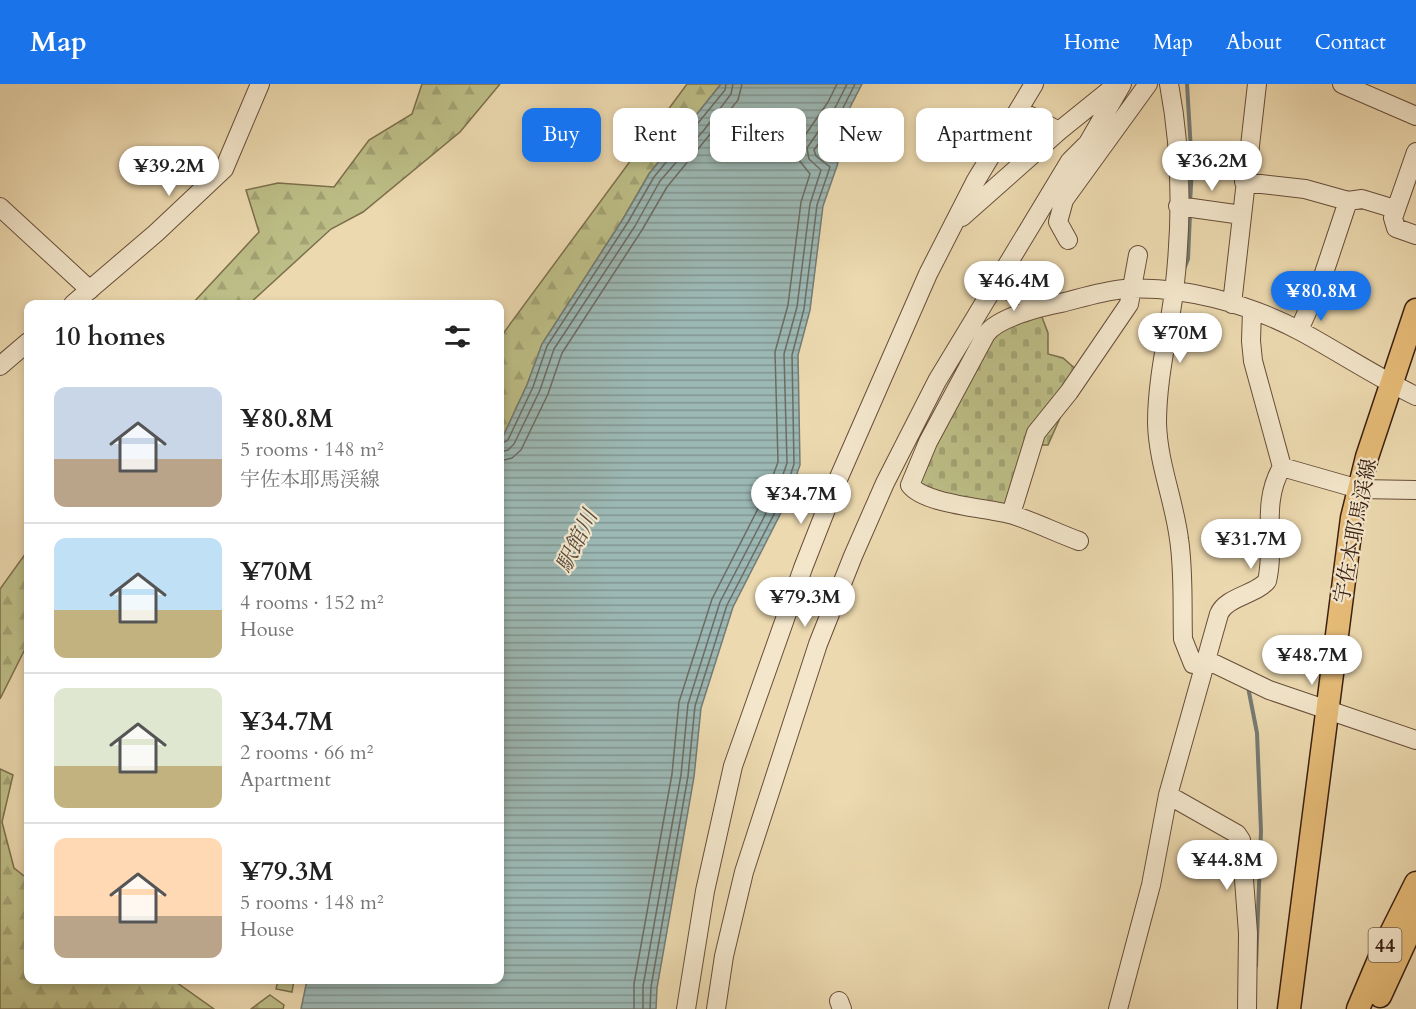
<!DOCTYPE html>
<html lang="en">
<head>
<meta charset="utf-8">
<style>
	:root { --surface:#fff; --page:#f2f2f2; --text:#222; --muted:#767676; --line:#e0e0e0; --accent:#1a73e8 }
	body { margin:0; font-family:Cardo,"Noto Serif JP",serif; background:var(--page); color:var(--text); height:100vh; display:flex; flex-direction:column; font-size:22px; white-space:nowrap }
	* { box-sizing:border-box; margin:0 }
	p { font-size:20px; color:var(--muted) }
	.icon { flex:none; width:33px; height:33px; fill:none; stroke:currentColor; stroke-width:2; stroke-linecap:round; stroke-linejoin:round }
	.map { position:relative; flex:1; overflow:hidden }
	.drawer { position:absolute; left:24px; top:216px; width:480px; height:684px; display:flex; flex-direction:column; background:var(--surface); border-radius:12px; box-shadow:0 3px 9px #0003 }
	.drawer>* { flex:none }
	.banner { position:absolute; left:522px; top:24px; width:570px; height:54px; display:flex; gap:12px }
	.price { position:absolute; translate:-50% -51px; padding:0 14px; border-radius:21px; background:#fff; color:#222; font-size:20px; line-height:39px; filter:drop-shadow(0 2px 3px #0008) }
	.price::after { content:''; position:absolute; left:50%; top:36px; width:18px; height:14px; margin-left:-9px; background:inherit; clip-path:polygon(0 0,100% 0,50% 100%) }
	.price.current { background:var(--accent); color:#fff }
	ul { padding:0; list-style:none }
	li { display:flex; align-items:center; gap:18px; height:150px; padding:0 30px }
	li+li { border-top:2px solid var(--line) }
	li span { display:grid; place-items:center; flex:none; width:168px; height:120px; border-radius:12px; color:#555 }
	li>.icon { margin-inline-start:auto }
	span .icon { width:72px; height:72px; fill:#fffc; stroke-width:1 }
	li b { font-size:26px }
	h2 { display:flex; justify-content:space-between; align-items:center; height:72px; padding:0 30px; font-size:26px }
	.pill { padding:0 21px; border-radius:12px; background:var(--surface); box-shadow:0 3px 9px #0003; font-size:21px; line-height:54px }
	.pill.current { background:var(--accent); color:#fff }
	header { display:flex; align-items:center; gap:36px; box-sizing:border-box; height:84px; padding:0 30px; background:var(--accent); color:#fff }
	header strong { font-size:28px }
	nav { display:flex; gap:33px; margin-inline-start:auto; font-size:21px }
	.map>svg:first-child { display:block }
	.forest { fill:url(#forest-firs); stroke:#7c6f4d; stroke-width:1.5 }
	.cemetery { fill:url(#cemetery-stones); stroke:#7c6f4d; stroke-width:1.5 }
	.water { fill:url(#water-rules); stroke:#757b74; stroke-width:1.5 }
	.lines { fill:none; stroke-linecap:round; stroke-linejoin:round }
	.shore { stroke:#6c6c64; stroke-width:1.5 }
	.stream { stroke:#757b74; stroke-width:4 }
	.minor-casing { stroke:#674e3a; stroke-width:20 }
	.major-casing { stroke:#3b2013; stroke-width:25 }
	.minor { stroke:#f3e6cb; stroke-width:18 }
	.major { stroke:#e6bc78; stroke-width:22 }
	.labels { text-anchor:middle; stroke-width:4.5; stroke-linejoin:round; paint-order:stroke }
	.shield { fill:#f3e6cb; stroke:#725b4a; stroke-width:1.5 }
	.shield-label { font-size:20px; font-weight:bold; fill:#3b2013 }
	.street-label { font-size:21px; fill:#3b2013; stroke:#f3e6cb }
	.water-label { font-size:22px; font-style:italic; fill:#584e43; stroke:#f3e6cb }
</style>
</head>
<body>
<header>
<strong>Map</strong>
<nav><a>Home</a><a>Map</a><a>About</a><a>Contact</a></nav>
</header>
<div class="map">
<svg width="1416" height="925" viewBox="0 0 1416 925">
	<defs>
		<pattern id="forest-firs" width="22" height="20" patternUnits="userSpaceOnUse" patternTransform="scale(1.5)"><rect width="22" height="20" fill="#bdbe87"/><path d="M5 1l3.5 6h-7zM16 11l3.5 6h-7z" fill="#a3a374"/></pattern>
		<pattern id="cemetery-stones" width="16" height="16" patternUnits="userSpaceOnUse" patternTransform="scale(1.5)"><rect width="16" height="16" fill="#bdbe87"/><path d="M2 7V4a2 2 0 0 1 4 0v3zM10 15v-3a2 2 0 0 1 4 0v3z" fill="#a3a374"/></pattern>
		<pattern id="water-rules" width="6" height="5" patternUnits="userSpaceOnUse" patternTransform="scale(1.5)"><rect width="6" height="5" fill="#9cb8b4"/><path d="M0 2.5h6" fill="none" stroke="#809591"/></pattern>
	</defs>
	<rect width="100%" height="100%" fill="#ecd9af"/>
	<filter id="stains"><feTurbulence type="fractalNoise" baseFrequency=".00333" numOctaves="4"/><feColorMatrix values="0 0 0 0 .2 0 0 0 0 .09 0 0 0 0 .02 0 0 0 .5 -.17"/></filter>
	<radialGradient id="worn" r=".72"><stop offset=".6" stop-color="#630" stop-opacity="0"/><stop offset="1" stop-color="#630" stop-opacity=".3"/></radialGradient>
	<!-- forest -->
	<path class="forest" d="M 422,0 L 500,0 L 460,48 L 363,128 L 331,145 L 249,220 L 192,220 L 259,148 L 246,106 L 278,99 L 334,103 L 369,56 L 412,30 Z
		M 687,0 L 721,0 L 649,90 L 623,135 L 542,260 L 527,301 L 500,359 L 500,256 L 502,251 Z
		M 28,466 L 28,559 L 0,615 L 0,505 Z
		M 0,685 L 13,691 L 2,738 L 14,784 L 28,795 L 28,896 L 173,896 L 214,925 L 0,925 Z
		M 278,896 L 294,896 L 292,908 L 276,905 Z
		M 270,911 L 284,921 L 283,925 L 251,925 Z"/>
	<!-- cemetery -->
	<path class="cemetery" d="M 1040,228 L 1048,249 L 1048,270 L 1063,274 L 1080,289 L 1048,361 L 1036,361 L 1009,423 L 920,405 L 915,394 L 989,250 Z"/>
	<!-- water -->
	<path class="water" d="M 721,0 L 862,0 L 847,29 L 820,67 L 838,79 L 823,122 L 810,226 L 798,271 L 800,381 L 789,413 L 733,523 L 701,624 L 694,693 L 657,904 L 656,925 L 301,925 L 307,896 L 500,896 L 500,359 L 527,301 L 542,260 L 623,135 L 649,90 Z"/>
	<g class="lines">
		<!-- shore -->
		<path class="shore" d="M 500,360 L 508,356 L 533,303 L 547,262 L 628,138 L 654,93 L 725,6 L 726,0
			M 500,368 L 508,366 L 514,360 L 540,306 L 554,265 L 635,142 L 660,97 L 704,46 L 731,10 L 733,0
			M 500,377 L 512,374 L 521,366 L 548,310 L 562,269 L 642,146 L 667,103 L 738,16 L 742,0
			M 634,925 L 634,900 L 672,690 L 679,618 L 712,515 L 768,405 L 778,378 L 775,268 L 788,221 L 801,118 L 810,90 L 799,76 L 799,60 L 828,18 L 837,0
			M 643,925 L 643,902 L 681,691 L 688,620 L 720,518 L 777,408 L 787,379 L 784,270 L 797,223 L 810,120 L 821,86 L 809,75 L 807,64 L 836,22 L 847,0
			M 650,925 L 651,903 L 688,692 L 695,622 L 727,521 L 784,411 L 794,380 L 792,271 L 804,225 L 817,121 L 830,83 L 816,72 L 814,66 L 842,26 L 855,0"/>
		<!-- stream -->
		<path class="stream" d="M 1187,0 L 1192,84 L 1190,119
			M 1184,185 L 1188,175 L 1190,130
			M 1248,603 L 1257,649 L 1261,747 L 1256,882"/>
		<defs>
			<path id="minor" d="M 1169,0 C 1182,68 1182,140 1174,208 C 1168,252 1157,295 1157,339 C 1158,379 1174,416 1179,455 C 1184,488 1182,522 1183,555 L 1193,580 L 1215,580 L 1269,606 L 1416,656
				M 1342,0 L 1416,32
				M 1019,26 L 1059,47
				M 1416,68 L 1393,134 L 1396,144 L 1416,151
				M 1244,98 L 1305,105 L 1348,117
				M 1178,122 L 1242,131
				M 0,123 L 90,206
				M 962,133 L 1059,47 L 1116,1
				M 1068,156 L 1058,138 L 1064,116 L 1148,0
				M 993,201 L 1048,221
				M 73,220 L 156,149 L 224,85 L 260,0
				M 1232,220 L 1257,0
				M 1252,226 L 1251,257 L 1253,277 L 1282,383 L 1359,405 L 1416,406
				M 1299,246 L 1323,192 L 1348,117 L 1362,115 L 1395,125
				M 0,282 L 28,258
				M 1011,430 L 1036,349 L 1069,308 L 1129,220 L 1138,171
				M 1079,457 C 1057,449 1035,438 1013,431 C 990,424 925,421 910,401 L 928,358 L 986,250 C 999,233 1041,223 1061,219 C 1081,214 1103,207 1124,205 C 1182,201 1249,220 1300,247 C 1339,268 1376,293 1416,312
				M 1168,711 L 1237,750 L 1241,756 L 1248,849 L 1247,925
				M 839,917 L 842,925
				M 686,925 L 705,807 L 733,682 L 803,484 L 836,400 L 928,190 L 975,98 L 1034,0
				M 716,925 L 724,872 L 744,788 L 818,560 L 853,472 L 885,399 L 937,297 L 1070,77 L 1088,59 L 1122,0
				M 1118,925 L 1151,801 L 1168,711 L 1219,530 C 1226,513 1255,511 1267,497 C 1276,460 1260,420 1282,383"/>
			<path id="major" d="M 1380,912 L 1416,834
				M 1289,925 L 1352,434 L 1367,373 L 1416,226
				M 1358,925 L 1386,859 L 1416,799"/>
		</defs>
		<!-- minor casing -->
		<use href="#minor" class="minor-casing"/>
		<!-- major casing -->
		<use href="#major" class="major-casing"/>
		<!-- minor -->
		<use href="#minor" class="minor"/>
		<!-- major -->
		<use href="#major" class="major"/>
	</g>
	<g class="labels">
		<!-- shield labels -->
		<rect class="shield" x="1368.5" y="844" width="33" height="34" rx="4.5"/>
		<g class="shield-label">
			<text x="1385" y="868">44</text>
		</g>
		<!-- street labels -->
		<g class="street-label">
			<text transform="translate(1355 447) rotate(-79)" y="7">宇佐本耶馬渓線</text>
		</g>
		<!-- water labels -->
		<g class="water-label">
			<text transform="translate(576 457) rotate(-64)" y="8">駅館川</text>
		</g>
	</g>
	<rect width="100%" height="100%" filter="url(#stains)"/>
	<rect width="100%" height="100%" fill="url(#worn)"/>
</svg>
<b class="price" style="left:1212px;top:108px">¥36.2M</b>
<b class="price" style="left:169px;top:113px">¥39.2M</b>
<b class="price" style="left:1014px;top:228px">¥46.4M</b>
<b class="price current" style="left:1321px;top:238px">¥80.8M</b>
<b class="price" style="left:1180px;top:280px">¥70M</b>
<b class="price" style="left:801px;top:441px">¥34.7M</b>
<b class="price" style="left:1251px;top:486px">¥31.7M</b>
<b class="price" style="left:805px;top:544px">¥79.3M</b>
<b class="price" style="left:1312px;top:602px">¥48.7M</b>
<b class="price" style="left:1227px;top:807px">¥44.8M</b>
<div class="banner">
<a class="pill current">Buy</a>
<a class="pill">Rent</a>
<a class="pill">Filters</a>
<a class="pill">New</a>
<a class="pill">Apartment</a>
</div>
<section class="drawer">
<h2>10 homes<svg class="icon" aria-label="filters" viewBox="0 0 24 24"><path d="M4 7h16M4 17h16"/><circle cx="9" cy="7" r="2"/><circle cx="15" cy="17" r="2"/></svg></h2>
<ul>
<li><span style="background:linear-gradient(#c9d6e8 60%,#b9a48a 0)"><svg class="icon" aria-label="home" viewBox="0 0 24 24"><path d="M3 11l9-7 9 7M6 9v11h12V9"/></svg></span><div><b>¥80.8M</b><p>5 rooms · 148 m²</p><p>宇佐本耶馬渓線</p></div></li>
<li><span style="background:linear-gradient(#bfe0f5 60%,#c2b280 0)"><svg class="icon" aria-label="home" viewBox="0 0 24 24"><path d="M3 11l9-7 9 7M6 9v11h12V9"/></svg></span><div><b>¥70M</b><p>4 rooms · 152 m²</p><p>House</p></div></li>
<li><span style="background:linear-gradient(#dfe7d0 65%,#c2b280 0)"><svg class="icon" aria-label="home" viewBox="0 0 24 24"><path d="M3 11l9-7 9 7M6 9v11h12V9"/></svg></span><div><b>¥34.7M</b><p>2 rooms · 66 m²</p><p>Apartment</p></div></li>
<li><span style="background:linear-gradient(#ffd9b3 65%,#b9a48a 0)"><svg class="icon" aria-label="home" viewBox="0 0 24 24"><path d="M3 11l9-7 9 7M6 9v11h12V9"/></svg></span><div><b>¥79.3M</b><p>5 rooms · 148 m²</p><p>House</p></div></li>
</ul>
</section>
</div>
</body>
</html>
